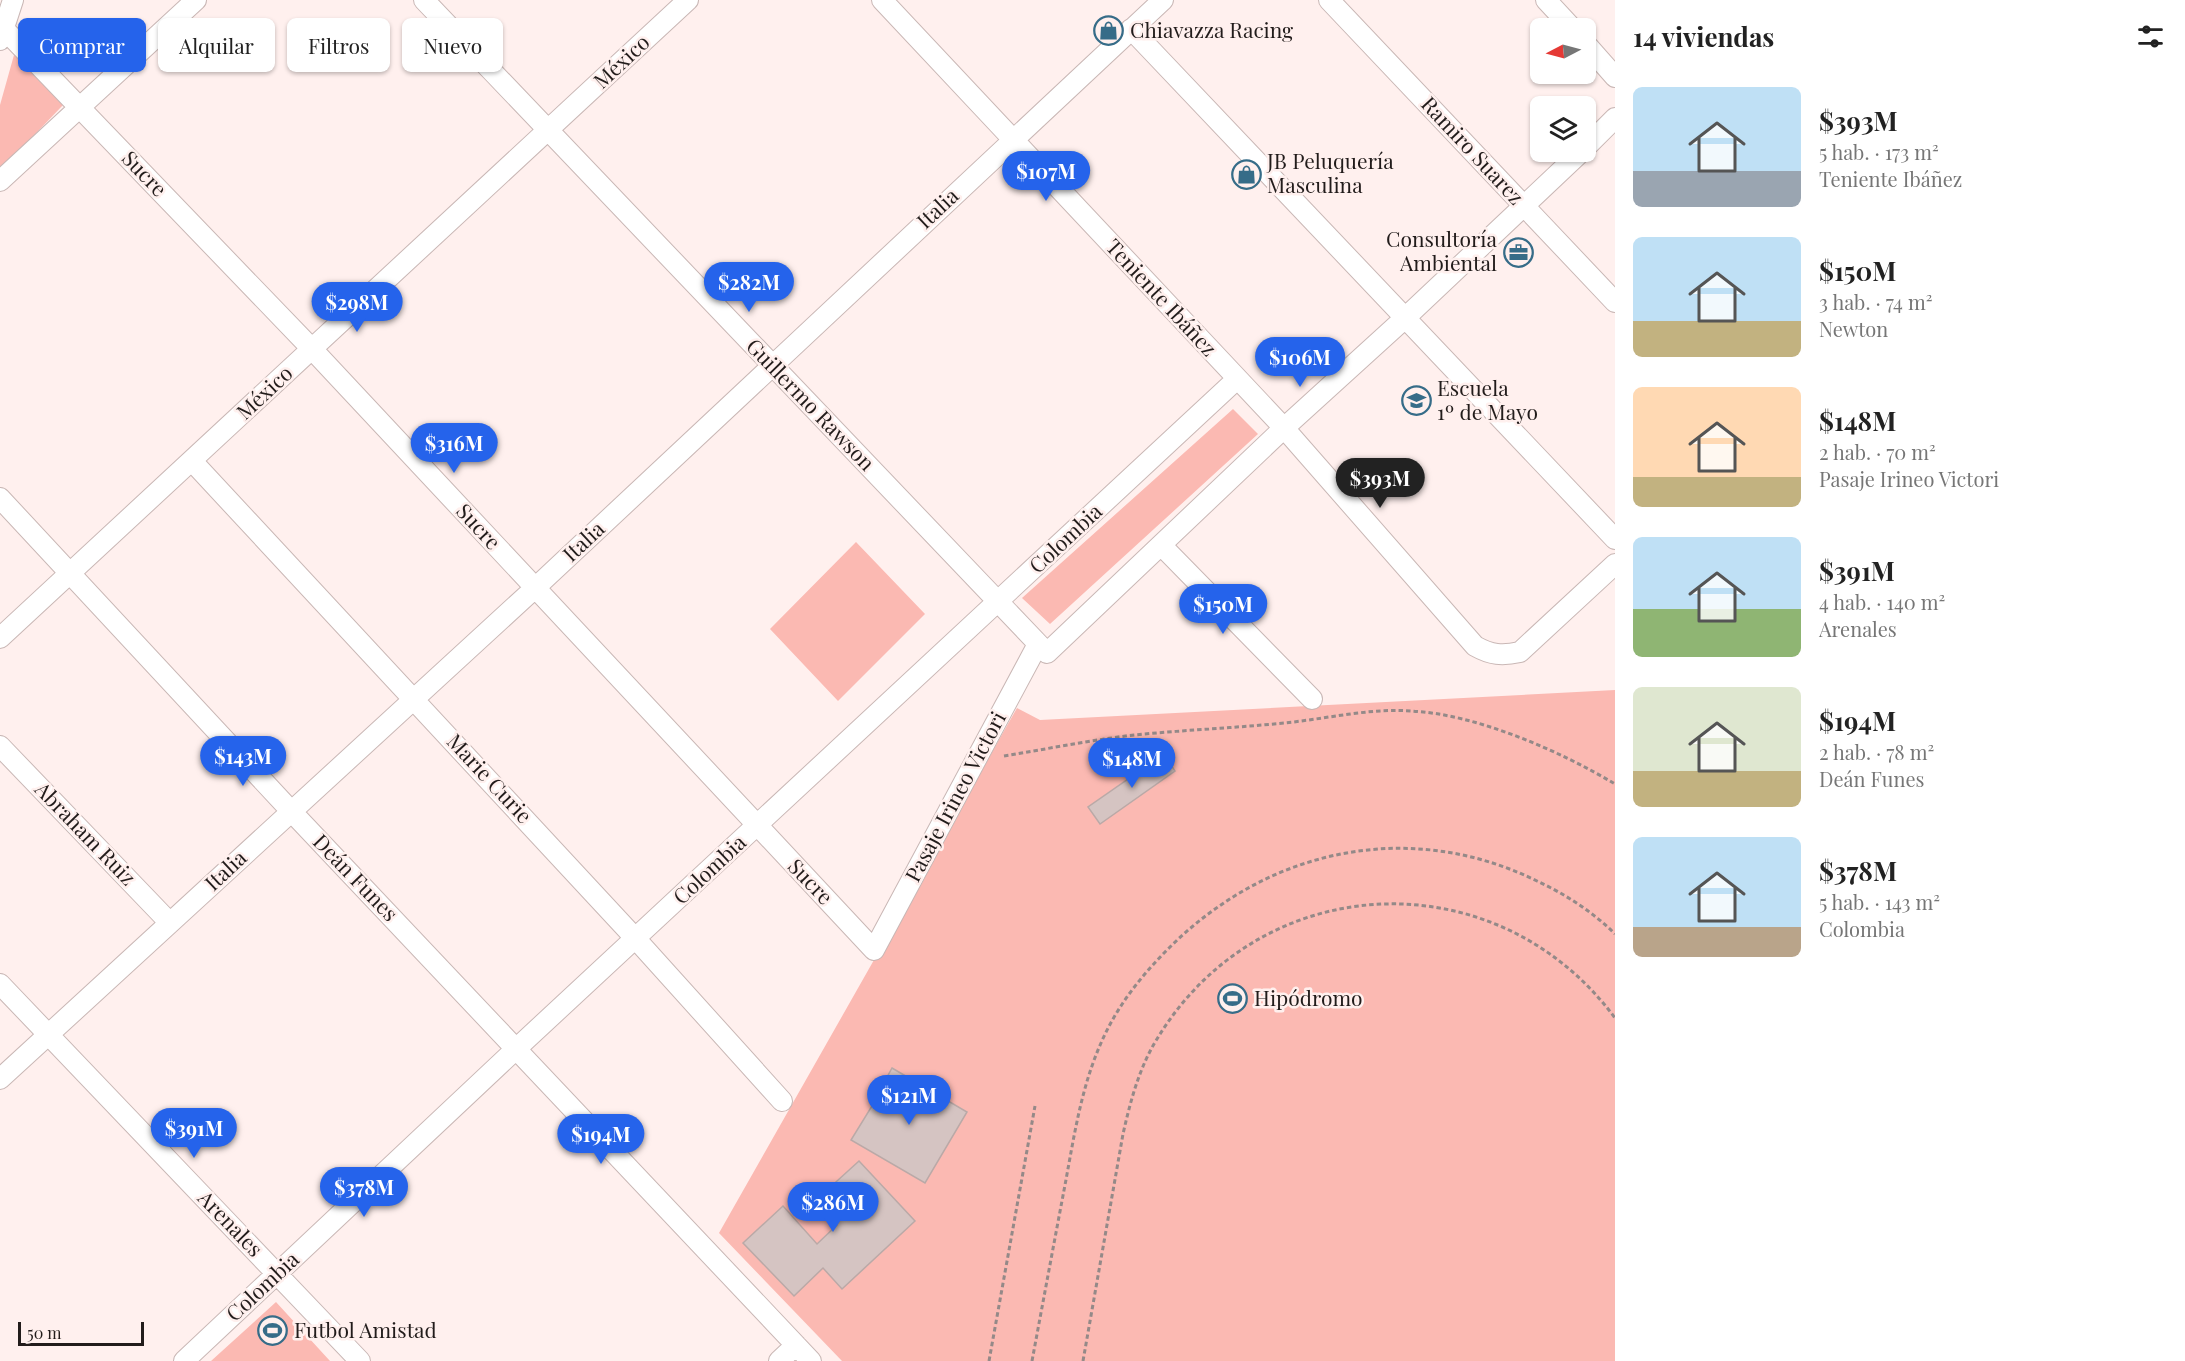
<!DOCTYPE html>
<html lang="es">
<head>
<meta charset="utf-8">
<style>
	:root { --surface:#fff; --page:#f2f2f2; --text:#222; --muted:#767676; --accent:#2563eb }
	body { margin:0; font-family:"Playfair Display",serif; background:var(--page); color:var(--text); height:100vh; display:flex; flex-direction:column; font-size:22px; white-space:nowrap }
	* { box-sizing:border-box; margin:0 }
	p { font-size:20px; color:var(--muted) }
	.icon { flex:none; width:33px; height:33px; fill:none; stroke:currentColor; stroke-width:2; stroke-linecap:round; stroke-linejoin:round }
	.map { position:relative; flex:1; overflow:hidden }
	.sheet { display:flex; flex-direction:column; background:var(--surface); width:570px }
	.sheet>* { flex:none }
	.guide { position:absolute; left:18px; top:18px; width:570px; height:54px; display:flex; gap:12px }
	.needle { width:39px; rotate:264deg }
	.fabs { position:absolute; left:1530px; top:18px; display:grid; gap:12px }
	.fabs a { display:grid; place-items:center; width:66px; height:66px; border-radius:9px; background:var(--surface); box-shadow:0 2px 4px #0004; font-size:30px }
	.scale { position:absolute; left:18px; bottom:15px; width:126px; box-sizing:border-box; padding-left:6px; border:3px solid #221c1b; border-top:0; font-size:16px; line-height:21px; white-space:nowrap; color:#221c1b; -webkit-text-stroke:4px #fff0ee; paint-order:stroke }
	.price { position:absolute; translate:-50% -51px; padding:0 14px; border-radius:21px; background:var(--accent); color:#fff; font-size:20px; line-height:39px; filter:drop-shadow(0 2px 3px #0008) }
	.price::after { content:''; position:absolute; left:50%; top:36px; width:18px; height:14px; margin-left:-9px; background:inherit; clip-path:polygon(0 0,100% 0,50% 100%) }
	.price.on { background:#222; color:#fff }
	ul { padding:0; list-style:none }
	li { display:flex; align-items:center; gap:18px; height:150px; padding:0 18px }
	li span { display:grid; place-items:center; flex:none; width:168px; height:120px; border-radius:9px; color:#555 }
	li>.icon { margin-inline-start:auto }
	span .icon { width:72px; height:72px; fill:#fffc; stroke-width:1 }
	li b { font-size:26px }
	h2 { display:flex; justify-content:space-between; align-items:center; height:72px; padding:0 18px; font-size:26px }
	.chip { padding:0 21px; border-radius:9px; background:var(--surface); box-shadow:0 2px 4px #0004; font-size:21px; line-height:54px }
	.chip.on { background:var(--accent); color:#fff }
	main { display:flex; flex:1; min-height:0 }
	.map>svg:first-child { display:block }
	.green { fill:#fbb9b2 }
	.building { fill:#d5c4c2; stroke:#baa9a7; stroke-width:1.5 }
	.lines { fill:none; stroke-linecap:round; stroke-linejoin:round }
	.minor-casing { stroke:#c9b7b5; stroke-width:22 }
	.path { stroke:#948988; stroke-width:3; stroke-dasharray:4.5 3; stroke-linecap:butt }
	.minor { stroke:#fff; stroke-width:20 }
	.labels { text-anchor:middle; stroke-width:5; stroke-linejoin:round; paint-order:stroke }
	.poi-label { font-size:21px; fill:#221c1b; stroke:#fff0ee; text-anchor:start }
	.street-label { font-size:21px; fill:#221c1b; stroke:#fff0ee }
</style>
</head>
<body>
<main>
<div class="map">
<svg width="1615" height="1361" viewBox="0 0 1615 1361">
	<rect width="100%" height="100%" fill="#fff0ee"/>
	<!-- green -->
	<path class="green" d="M 14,55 L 63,105 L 0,171 L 0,105 Z
		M 1233,409 L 1258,434 L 1050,624 L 1022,598 Z
		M 856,542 L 925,614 L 838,701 L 770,629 Z
		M 1615,690 L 1615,1361 L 842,1361 L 719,1233 L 1017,708 L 1040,720 Z
		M 276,1302 L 330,1361 L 211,1361 Z"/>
	<!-- building -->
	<path class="building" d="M 1164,754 L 1175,771 L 1100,824 L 1088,807 Z
		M 892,1068 L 967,1112 L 925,1183 L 851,1140 L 888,1080 L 886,1079 Z
		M 859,1161 L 915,1221 L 842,1289 L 823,1268 L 794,1296 L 743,1243 L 783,1206 L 817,1244 L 837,1225 L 815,1201 Z"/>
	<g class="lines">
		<defs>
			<path id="minor" d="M 424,0 L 1047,653 L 1284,428 L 1405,318 L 1581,152
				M 882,0 L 1284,428 L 1475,646 C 1491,655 1502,656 1520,652 L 1615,564
				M 1329,0 L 1615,302
				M 1546,0 L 1572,28
				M 4,29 L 312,349 L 874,950 L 1038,644
				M 1131,29 L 1615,539
				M 0,40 L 13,0
				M 1586,44 L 1615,77
				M 1586,147 L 1615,118
				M 0,181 L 196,0
				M 192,461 L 635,938 L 782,1101
				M 0,498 L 291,811 L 811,1361
				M 1161,545 L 1312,699
				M 0,638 L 688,0
				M 0,746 L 170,923
				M 0,984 L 360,1361
				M 0,1079 L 535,588 L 1163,0
				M 184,1361 L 517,1048 L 1237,379
				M 779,1361 L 796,1345"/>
		</defs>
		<!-- minor casing -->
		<use href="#minor" class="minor-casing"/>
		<!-- path -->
		<path class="path" d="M 1004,756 C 1047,749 1091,740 1134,735 C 1184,730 1234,728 1284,723 C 1326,719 1368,708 1411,711 C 1476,714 1560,751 1615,784
			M 989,1361 L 1035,1106
			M 1032,1361 C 1043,1302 1054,1243 1065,1185 C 1074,1137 1081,1088 1101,1043 C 1117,1006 1141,976 1169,948 C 1268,849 1409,818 1537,881 C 1565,894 1593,912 1615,934
			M 1083,1361 L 1123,1134 C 1130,1103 1138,1072 1154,1044 C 1256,868 1495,856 1615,1018"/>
		<!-- minor -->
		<use href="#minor" class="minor"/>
	</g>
	<!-- icons -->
	<defs>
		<symbol id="shop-ring" viewBox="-11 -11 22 22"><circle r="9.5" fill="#fff0ee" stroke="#366c88" stroke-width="1.5"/><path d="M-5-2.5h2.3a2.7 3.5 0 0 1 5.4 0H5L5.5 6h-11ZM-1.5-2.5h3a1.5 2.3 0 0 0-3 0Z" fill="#366c88"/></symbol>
		<symbol id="office-ring" viewBox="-11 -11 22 22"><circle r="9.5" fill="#fff0ee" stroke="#366c88" stroke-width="1.5"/><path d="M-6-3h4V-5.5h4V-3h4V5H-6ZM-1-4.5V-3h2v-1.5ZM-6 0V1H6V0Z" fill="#366c88"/></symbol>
		<symbol id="school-ring" viewBox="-11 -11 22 22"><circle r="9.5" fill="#fff0ee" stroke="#366c88" stroke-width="1.5"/><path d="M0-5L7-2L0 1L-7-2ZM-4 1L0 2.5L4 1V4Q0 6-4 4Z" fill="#366c88"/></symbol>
		<symbol id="stadium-ring" viewBox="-11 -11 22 22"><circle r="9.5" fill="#fff0ee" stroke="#366c88" stroke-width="1.5"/><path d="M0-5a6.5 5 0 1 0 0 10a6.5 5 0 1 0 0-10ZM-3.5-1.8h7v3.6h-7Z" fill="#366c88"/></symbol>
	</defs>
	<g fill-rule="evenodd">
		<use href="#shop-ring" x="1092" y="14" width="33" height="33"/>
		<use href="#shop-ring" x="1230" y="158" width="33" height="33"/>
		<use href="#office-ring" x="1502" y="236" width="33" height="33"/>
		<use href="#school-ring" x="1400" y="384" width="33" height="33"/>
		<use href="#stadium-ring" x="1216" y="982" width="33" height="33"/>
		<use href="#stadium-ring" x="256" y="1314" width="33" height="33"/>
	</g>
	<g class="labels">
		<!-- poi labels -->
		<g class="poi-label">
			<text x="1130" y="38">Chiavazza Racing</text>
			<text x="1267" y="169">JB Peluquería<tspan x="1267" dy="24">Masculina</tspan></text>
			<text x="1497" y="247" text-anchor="end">Consultoría<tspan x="1497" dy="24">Ambiental</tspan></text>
			<text x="1437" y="396">Escuela<tspan x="1437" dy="24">1º de Mayo</tspan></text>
			<text x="1254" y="1006">Hipódromo</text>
			<text x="294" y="1338">Futbol Amistad</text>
		</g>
		<!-- street labels -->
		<g class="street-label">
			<text transform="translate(622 62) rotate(-43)" y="7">México</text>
			<text transform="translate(1472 151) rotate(47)" y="7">Ramiro Suarez</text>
			<text transform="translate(144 174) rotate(46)" y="7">Sucre</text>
			<text transform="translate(938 209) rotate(-43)" y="7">Italia</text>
			<text transform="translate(1161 298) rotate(47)" y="7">Teniente Ibáñez</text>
			<text transform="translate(265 393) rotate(-43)" y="7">México</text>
			<text transform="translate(810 405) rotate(46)" y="7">Guillermo Rawson</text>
			<text transform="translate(478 527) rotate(47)" y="7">Sucre</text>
			<text transform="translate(1066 539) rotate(-43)" y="7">Colombia</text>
			<text transform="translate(584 542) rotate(-43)" y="7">Italia</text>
			<text transform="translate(489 779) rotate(47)" y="7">Marie Curie</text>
			<text transform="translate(956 797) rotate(-62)" y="7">Pasaje Irineo Victori</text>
			<text transform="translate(85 834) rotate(46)" y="7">Abraham Ruiz</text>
			<text transform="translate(710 870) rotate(-43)" y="7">Colombia</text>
			<text transform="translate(226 871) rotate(-43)" y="7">Italia</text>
			<text transform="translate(355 878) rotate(46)" y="7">Deán Funes</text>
			<text transform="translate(810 882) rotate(46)" y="7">Sucre</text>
			<text transform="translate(230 1224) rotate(46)" y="7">Arenales</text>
			<text transform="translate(263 1287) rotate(-43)" y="7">Colombia</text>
		</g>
	</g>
</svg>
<div class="fabs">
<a><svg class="needle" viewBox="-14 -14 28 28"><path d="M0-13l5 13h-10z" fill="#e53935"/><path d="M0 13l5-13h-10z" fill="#767676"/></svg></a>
<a><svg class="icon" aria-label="layers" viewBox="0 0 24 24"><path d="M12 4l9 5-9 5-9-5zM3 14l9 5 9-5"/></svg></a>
</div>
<div class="scale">50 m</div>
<b class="price" style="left:1046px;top:202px">$107M</b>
<b class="price" style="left:749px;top:313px">$282M</b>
<b class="price" style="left:357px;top:333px">$298M</b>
<b class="price" style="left:1300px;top:388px">$106M</b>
<b class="price" style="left:454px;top:474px">$316M</b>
<b class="price on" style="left:1380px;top:509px">$393M</b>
<b class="price" style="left:1223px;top:635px">$150M</b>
<b class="price" style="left:243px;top:787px">$143M</b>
<b class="price" style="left:1132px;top:789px">$148M</b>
<b class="price" style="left:909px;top:1126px">$121M</b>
<b class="price" style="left:194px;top:1159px">$391M</b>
<b class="price" style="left:601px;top:1165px">$194M</b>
<b class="price" style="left:364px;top:1218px">$378M</b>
<b class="price" style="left:833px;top:1233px">$286M</b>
<div class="guide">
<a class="chip on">Comprar</a>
<a class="chip">Alquilar</a>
<a class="chip">Filtros</a>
<a class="chip">Nuevo</a>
</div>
</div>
<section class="sheet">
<h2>14 viviendas<svg class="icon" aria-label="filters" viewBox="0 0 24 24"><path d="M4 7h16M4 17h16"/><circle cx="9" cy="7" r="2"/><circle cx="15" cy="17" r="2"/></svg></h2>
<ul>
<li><span style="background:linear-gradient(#bfe0f5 70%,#9aa5b1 0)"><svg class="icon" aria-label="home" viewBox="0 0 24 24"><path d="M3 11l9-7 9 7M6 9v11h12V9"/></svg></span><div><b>$393M</b><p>5 hab. · 173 m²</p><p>Teniente Ibáñez</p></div></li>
<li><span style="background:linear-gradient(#bfe0f5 70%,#c2b280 0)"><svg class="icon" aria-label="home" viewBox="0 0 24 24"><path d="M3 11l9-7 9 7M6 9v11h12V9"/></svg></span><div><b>$150M</b><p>3 hab. · 74 m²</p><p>Newton</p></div></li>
<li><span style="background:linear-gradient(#ffd9b3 75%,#c2b280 0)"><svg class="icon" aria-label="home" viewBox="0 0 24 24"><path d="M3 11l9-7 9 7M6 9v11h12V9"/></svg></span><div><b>$148M</b><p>2 hab. · 70 m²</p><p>Pasaje Irineo Victori</p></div></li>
<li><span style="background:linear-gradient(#bfe0f5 60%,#8fb573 0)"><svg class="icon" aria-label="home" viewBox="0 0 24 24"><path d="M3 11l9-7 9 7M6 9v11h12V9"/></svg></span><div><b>$391M</b><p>4 hab. · 140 m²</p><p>Arenales</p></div></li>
<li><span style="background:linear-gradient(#dfe7d0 70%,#c2b280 0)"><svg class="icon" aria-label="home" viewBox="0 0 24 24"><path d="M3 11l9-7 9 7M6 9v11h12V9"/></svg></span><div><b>$194M</b><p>2 hab. · 78 m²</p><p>Deán Funes</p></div></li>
<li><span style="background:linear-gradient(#bfe0f5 75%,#b9a48a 0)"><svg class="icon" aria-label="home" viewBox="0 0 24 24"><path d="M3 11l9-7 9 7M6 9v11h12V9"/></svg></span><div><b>$378M</b><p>5 hab. · 143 m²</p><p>Colombia</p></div></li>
</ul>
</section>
</main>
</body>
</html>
